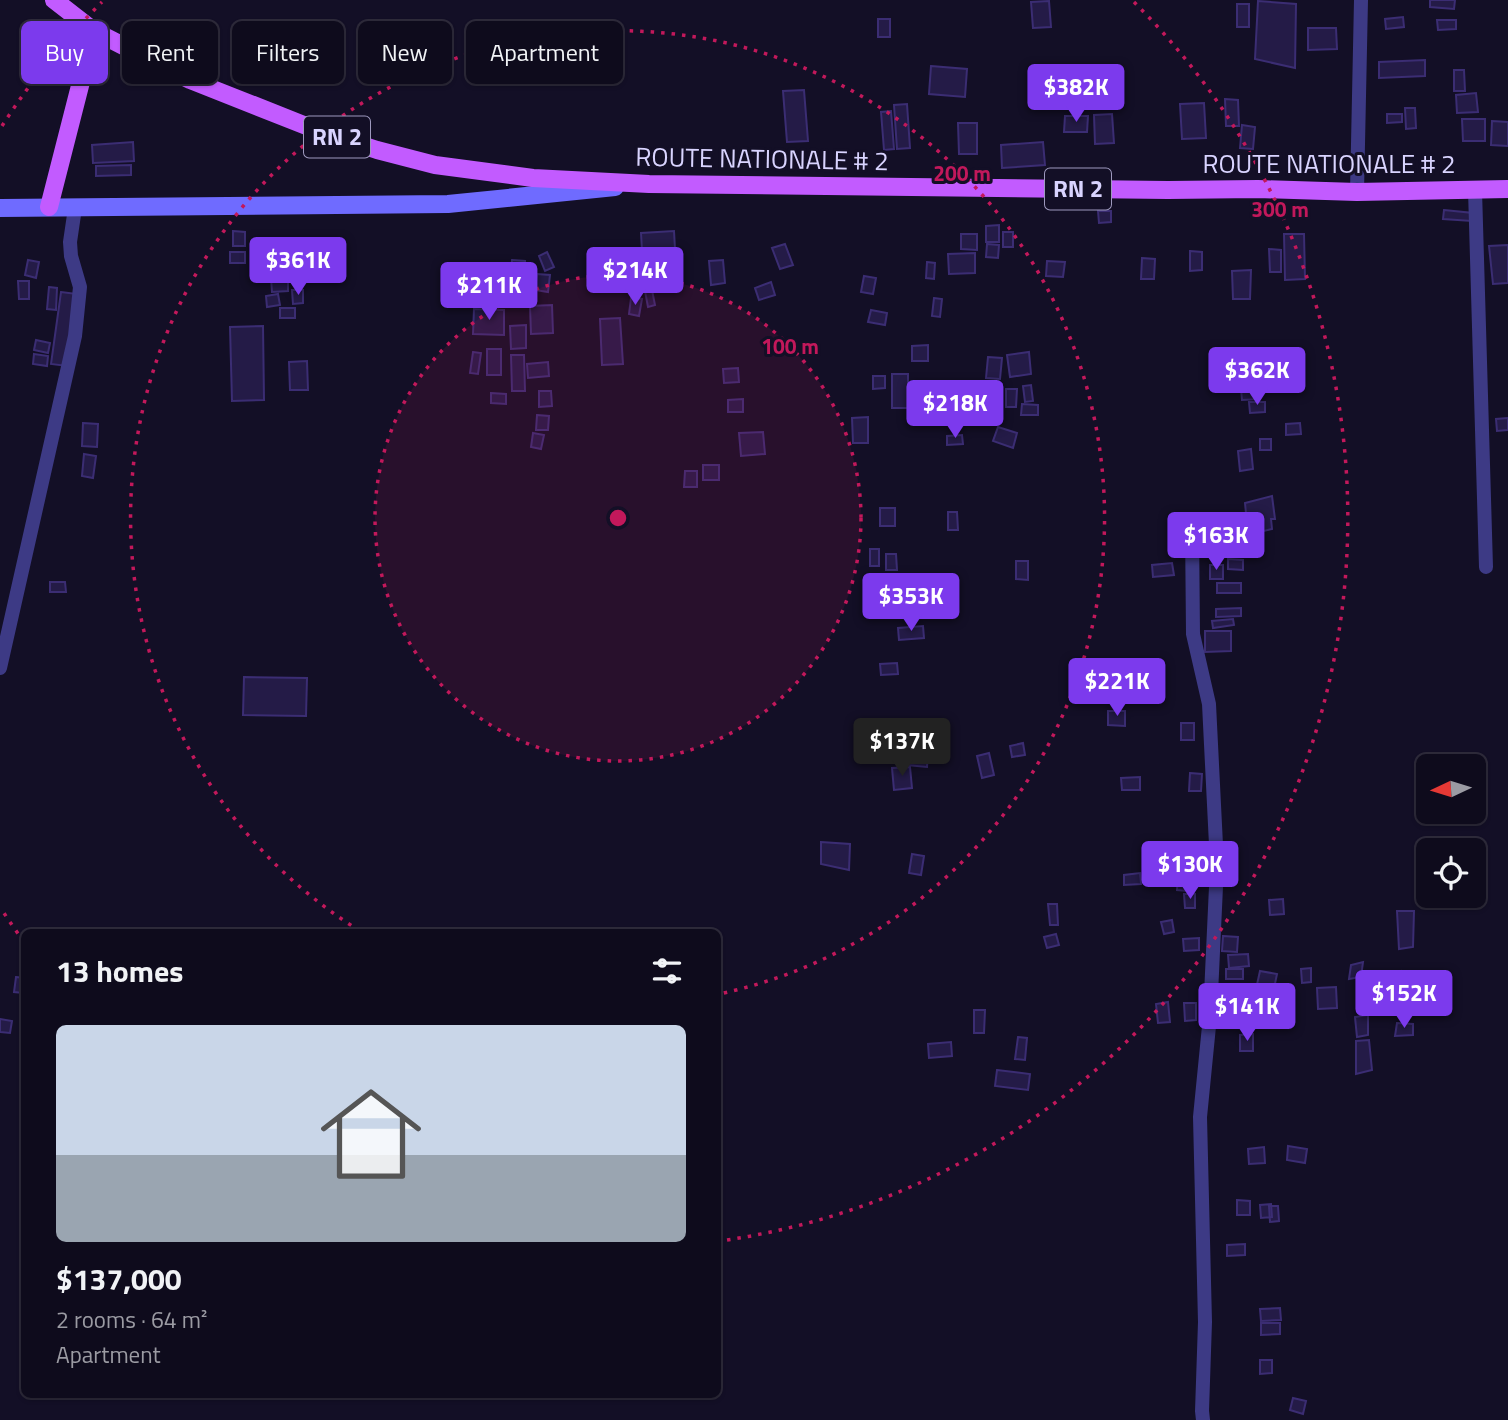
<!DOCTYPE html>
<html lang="en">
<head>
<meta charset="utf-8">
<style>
	:root { --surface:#0e0b1c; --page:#171425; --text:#f1f3f6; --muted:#9b9ba3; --line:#2e2b3b; --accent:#7c3aed }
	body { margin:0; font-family:"Titillium Web",sans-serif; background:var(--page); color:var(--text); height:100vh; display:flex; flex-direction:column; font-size:26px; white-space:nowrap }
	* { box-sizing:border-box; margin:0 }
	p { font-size:23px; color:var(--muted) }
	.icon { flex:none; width:38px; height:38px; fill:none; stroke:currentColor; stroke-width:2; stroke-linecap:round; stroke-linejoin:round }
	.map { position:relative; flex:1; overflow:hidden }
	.panel { position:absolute; left:21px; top:929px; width:700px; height:469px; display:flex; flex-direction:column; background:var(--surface); border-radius:10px; box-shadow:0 2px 5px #0004,0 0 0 2px var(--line) }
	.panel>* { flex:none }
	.banner { position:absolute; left:21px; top:21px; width:700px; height:63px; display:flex; gap:14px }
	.needle { width:46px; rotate:266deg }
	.tools { position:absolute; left:1416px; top:754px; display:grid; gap:14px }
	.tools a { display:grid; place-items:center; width:70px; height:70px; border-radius:10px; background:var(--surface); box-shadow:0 2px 5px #0004,0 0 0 2px var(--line); font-size:35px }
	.price { position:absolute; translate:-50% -60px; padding:0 16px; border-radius:7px; background:var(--accent); color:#fff; font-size:23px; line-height:46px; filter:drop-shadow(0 2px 4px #0008) }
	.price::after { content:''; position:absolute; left:50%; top:42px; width:21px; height:16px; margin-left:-10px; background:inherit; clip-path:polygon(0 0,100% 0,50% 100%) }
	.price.current { background:#222; color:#fff }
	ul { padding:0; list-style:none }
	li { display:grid; align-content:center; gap:14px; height:371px; padding:0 35px }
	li+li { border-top:2px solid var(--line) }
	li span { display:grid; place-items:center; height:217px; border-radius:10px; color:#555 }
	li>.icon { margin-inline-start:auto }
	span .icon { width:126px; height:126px; fill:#fffc; stroke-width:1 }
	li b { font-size:30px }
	h2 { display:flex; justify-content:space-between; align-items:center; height:84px; padding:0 35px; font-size:30px }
	.tag { padding:0 24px; border-radius:10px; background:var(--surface); box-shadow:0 2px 5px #0004,0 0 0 2px var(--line); font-size:24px; line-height:63px }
	.tag.current { background:var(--accent); color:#fff }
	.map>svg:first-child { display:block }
	.building { fill:#241b47; stroke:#3b2d73; stroke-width:2 }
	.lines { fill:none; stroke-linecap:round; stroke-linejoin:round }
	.street { stroke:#3d3a85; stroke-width:14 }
	.secondary { stroke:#6f6bff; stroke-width:18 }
	.primary { stroke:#c25bff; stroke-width:18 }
	.ring { fill:none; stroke:#c2185b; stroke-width:3.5; stroke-dasharray:3.5 7 }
	.labels { text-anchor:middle; stroke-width:6; stroke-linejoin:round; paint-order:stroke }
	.shield { fill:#130f26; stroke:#9e99be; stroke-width:2 }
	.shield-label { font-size:24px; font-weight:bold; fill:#d9d4ff }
	.street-label { font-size:26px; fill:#d9d4ff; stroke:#130f26 }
	.centre { fill:#c2185b; stroke:#130f26; stroke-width:3.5 }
	.ring-label { font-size:21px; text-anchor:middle; font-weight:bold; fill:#c2185b; stroke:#130f26; stroke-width:6; stroke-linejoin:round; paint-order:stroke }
</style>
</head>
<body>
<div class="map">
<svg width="1508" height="1420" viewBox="0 0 1508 1420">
	<rect width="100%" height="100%" fill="#130f26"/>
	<!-- building -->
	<path class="building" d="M 1430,0 L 1455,0 L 1454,9 L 1430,7 Z
		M 1049,1 L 1051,27 L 1033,28 L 1031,2 Z
		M 1258,1 L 1296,4 L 1295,68 L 1255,59 Z
		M 1237,4 L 1249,4 L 1249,27 L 1237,27 Z
		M 1403,17 L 1404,27 L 1386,29 L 1385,19 Z
		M 878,19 L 890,19 L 890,37 L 878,37 Z
		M 1437,20 L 1456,20 L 1456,29 L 1438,30 Z
		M 1308,28 L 1336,28 L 1337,49 L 1308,50 Z
		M 1425,60 L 1425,76 L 1379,78 L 1379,62 Z
		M 931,66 L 967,69 L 965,97 L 929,94 Z
		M 1454,70 L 1464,70 L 1465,91 L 1454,91 Z
		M 1077,75 L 1092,75 L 1092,88 L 1077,89 Z
		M 804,90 L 808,141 L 787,142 L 783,91 Z
		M 1476,93 L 1478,112 L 1457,113 L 1456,95 Z
		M 1225,99 L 1238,100 L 1239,126 L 1226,126 Z
		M 1204,103 L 1206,138 L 1182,139 L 1180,104 Z
		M 907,104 L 910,148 L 897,149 L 894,105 Z
		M 1405,108 L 1415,108 L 1416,128 L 1406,129 Z
		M 891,111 L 894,149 L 884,150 L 881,112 Z
		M 1112,114 L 1114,143 L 1095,144 L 1094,115 Z
		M 1387,114 L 1402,114 L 1402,122 L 1387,123 Z
		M 1065,116 L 1088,116 L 1087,132 L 1064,132 Z
		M 1462,119 L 1485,119 L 1485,141 L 1463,141 Z
		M 1492,121 L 1508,122 L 1508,146 L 1491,145 Z
		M 958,123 L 977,123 L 977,154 L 959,154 Z
		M 1242,125 L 1255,127 L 1253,149 L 1240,148 Z
		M 133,142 L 134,161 L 93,163 L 92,145 Z
		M 1043,142 L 1045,165 L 1002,168 L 1001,145 Z
		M 131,165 L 131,175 L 96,176 L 96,166 Z
		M 1444,210 L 1473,213 L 1472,221 L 1443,219 Z
		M 1098,211 L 1111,211 L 1111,222 L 1099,223 Z
		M 999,225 L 999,242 L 986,242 L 986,226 Z
		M 233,231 L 245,232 L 245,246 L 233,246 Z
		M 674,231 L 676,267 L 643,269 L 641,233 Z
		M 1003,232 L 1013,232 L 1013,247 L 1003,247 Z
		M 961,234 L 977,234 L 977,250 L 961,249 Z
		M 1284,234 L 1304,234 L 1305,279 L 1285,280 Z
		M 785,244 L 793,265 L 780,269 L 772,248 Z
		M 987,244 L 999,245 L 998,258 L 986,257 Z
		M 1508,245 L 1508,283 L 1493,284 L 1489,246 Z
		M 1269,249 L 1281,250 L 1281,272 L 1270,272 Z
		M 1190,251 L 1202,252 L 1202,270 L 1190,271 Z
		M 230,252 L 245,252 L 245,263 L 230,263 Z
		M 547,252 L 554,267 L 545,271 L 539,256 Z
		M 975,253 L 975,273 L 949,274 L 948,254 Z
		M 1142,258 L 1155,259 L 1154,279 L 1141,279 Z
		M 28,260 L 39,262 L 36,278 L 25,275 Z
		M 512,260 L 525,261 L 525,274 L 511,273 Z
		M 723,260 L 725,283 L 711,285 L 709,261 Z
		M 1047,261 L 1065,262 L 1063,277 L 1046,276 Z
		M 927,262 L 935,263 L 934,279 L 926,278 Z
		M 1251,270 L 1250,299 L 1233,299 L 1232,271 Z
		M 537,274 L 550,275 L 548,292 L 535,290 Z
		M 864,276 L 876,278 L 873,294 L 861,292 Z
		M 288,277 L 288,291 L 272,292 L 271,278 Z
		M 18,281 L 29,281 L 29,299 L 19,299 Z
		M 771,282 L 775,295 L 759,300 L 755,288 Z
		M 651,285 L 655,305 L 648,307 L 644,286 Z
		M 49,287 L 57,288 L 56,310 L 47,309 Z
		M 292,290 L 303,290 L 303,303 L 293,304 Z
		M 525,290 L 526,306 L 510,306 L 509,291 Z
		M 61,292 L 77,294 L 67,366 L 51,364 Z
		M 278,294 L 280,305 L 267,307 L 266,296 Z
		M 631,298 L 642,299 L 639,316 L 629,314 Z
		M 934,298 L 942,299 L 940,317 L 932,316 Z
		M 552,305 L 553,333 L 531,334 L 530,306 Z
		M 280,308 L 295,308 L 295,318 L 280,318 Z
		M 474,309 L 504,310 L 504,335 L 473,334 Z
		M 871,310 L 887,313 L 885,325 L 868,322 Z
		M 620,318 L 623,364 L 602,365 L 600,319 Z
		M 526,325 L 526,348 L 511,349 L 510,326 Z
		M 263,326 L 264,400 L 232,401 L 230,327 Z
		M 36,340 L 50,343 L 48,353 L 34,350 Z
		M 928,345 L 928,361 L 912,361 L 912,346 Z
		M 487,349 L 501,349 L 501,375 L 487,375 Z
		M 473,352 L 481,353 L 478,374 L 470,373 Z
		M 1029,352 L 1031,374 L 1010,377 L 1007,355 Z
		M 34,354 L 48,356 L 47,366 L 33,364 Z
		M 511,355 L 524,355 L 525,391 L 512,391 Z
		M 988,357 L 1002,358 L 1000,379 L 986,378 Z
		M 307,361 L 308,390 L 290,390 L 289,362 Z
		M 548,362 L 549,376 L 528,378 L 527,364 Z
		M 738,368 L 739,382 L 724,383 L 723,369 Z
		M 892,374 L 908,374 L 908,408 L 892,408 Z
		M 873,376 L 885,376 L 885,388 L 873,389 Z
		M 979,383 L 1002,384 L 1000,415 L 977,414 Z
		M 1031,385 L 1033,401 L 1025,402 L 1023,386 Z
		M 1260,388 L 1260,399 L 1242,400 L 1241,389 Z
		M 1006,389 L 1017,389 L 1016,407 L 1006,407 Z
		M 539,391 L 551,391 L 552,406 L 539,407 Z
		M 914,391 L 924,391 L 924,408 L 914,408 Z
		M 491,393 L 506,394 L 506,404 L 491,403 Z
		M 743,399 L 743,412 L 728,412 L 728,400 Z
		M 1249,402 L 1265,402 L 1265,412 L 1250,413 Z
		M 1022,404 L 1038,405 L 1038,415 L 1021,415 Z
		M 537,415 L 549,416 L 548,430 L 536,430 Z
		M 868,417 L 868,443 L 853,443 L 852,418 Z
		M 1508,418 L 1508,430 L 1497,431 L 1496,419 Z
		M 83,423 L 98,424 L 97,447 L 82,446 Z
		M 1300,423 L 1301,434 L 1286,435 L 1286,424 Z
		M 998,427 L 1017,433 L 1013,448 L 993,441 Z
		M 763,432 L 765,454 L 741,456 L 739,433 Z
		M 533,433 L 544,435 L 541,449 L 531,447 Z
		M 962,435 L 963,444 L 947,445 L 947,436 Z
		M 1260,439 L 1271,439 L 1271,450 L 1260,450 Z
		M 1251,449 L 1253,469 L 1240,471 L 1238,451 Z
		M 84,454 L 96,456 L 93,478 L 82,476 Z
		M 703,465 L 719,465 L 719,480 L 703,480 Z
		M 685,471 L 697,471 L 697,487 L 684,487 Z
		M 1272,496 L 1275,519 L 1271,519 L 1272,529 L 1251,534 L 1250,523 L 1247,524 L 1245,503 Z
		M 880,508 L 895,508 L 895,526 L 880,526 Z
		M 948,512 L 957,512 L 958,530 L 948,530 Z
		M 1240,519 L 1241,529 L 1224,530 L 1223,520 Z
		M 870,549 L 879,549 L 879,566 L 870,566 Z
		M 886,554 L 896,554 L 897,570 L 886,570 Z
		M 1228,559 L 1243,560 L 1243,570 L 1228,569 Z
		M 1016,561 L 1028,561 L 1028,580 L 1016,579 Z
		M 1172,563 L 1174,575 L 1153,577 L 1152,565 Z
		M 1210,565 L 1223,565 L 1223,579 L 1210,579 Z
		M 50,582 L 65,582 L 66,592 L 50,592 Z
		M 1217,583 L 1241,583 L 1241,593 L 1217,593 Z
		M 1241,608 L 1241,616 L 1216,617 L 1216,609 Z
		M 1233,619 L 1234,625 L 1213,628 L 1212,621 Z
		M 923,626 L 924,638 L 899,640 L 898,628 Z
		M 1205,631 L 1231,631 L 1231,651 L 1205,652 Z
		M 897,663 L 898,674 L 881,675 L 880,664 Z
		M 244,677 L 307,678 L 306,716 L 243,715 Z
		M 1108,711 L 1125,711 L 1125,726 L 1108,725 Z
		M 1181,723 L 1194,723 L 1194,740 L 1181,740 Z
		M 910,724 L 930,725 L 927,767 L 907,765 Z
		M 1023,743 L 1025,755 L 1012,757 L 1010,746 Z
		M 989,753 L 994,775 L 982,778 L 977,756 Z
		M 910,767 L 912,788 L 894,790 L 892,768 Z
		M 1190,773 L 1202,774 L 1201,791 L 1189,791 Z
		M 1140,777 L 1140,790 L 1122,790 L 1121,778 Z
		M 821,842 L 850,844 L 849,870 L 821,864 Z
		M 912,854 L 924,856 L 921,875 L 909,873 Z
		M 1174,860 L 1175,876 L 1159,877 L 1159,861 Z
		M 1140,873 L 1141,884 L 1124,885 L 1124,875 Z
		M 1178,874 L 1187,875 L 1187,891 L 1177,890 Z
		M 1184,894 L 1195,894 L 1195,908 L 1185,908 Z
		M 1283,899 L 1284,914 L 1270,915 L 1269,900 Z
		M 1048,904 L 1057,904 L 1058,925 L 1050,925 Z
		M 1397,911 L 1414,911 L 1413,947 L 1399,949 Z
		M 1172,920 L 1174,932 L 1164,934 L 1161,922 Z
		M 1056,934 L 1059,945 L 1047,948 L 1044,937 Z
		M 1223,936 L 1238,937 L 1237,952 L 1222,951 Z
		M 1199,938 L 1199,950 L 1184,951 L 1183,939 Z
		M 1248,954 L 1249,966 L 1229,968 L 1228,955 Z
		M 1363,962 L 1361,977 L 1349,979 L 1351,965 Z
		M 1311,968 L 1311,982 L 1302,983 L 1301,969 Z
		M 1226,969 L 1243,969 L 1243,979 L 1226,979 Z
		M 1260,971 L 1277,974 L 1273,993 L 1256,989 Z
		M 1401,971 L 1401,991 L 1390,992 L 1391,974 Z
		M 16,977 L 24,978 L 23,993 L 14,992 Z
		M 1336,987 L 1337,1008 L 1318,1009 L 1317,988 Z
		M 1255,999 L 1269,999 L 1269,1010 L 1256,1010 Z
		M 1272,999 L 1286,999 L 1287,1010 L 1273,1010 Z
		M 1168,1002 L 1170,1022 L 1158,1023 L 1156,1004 Z
		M 1184,1003 L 1196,1003 L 1196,1020 L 1185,1021 Z
		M 974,1010 L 985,1010 L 984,1033 L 974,1033 Z
		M 1274,1012 L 1275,1026 L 1263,1027 L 1261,1013 Z
		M 1368,1015 L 1368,1035 L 1357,1037 L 1355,1017 Z
		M 0,1019 L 12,1021 L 10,1033 L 0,1032 Z
		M 1397,1023 L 1413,1024 L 1413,1035 L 1395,1036 Z
		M 1253,1034 L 1253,1051 L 1240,1051 L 1240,1035 Z
		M 1018,1037 L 1027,1038 L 1025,1060 L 1015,1059 Z
		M 1369,1040 L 1372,1070 L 1356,1074 L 1356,1041 Z
		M 951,1042 L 952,1056 L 929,1058 L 928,1044 Z
		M 997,1070 L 1030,1074 L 1028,1090 L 995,1086 Z
		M 1288,1146 L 1307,1149 L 1305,1163 L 1287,1160 Z
		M 1264,1147 L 1265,1163 L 1249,1164 L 1248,1149 Z
		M 1237,1200 L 1250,1201 L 1250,1215 L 1237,1215 Z
		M 1271,1204 L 1272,1217 L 1261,1218 L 1260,1205 Z
		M 1269,1206 L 1278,1206 L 1279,1221 L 1270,1222 Z
		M 1245,1244 L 1245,1255 L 1227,1256 L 1227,1245 Z
		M 1280,1308 L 1281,1320 L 1261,1321 L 1260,1309 Z
		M 1261,1323 L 1280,1323 L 1280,1334 L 1261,1335 Z
		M 1260,1360 L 1272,1360 L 1272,1373 L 1260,1374 Z
		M 1293,1398 L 1306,1401 L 1303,1414 L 1290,1410 Z"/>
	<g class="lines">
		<!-- street -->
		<path class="street" d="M 1475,190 L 1486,567
			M 1357,192 L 1361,0
			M 1192,527 L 1193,634 L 1209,704 L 1217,865 L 1210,1016 L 1200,1117 L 1205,1322 L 1202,1411 L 1203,1420
			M 0,668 L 75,336 L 80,287 L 71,256 L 70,242 L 75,208"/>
		<!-- secondary -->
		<path class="secondary" d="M 0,208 L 448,204 L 615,187"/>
		<!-- primary -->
		<path class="primary" d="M 54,0 L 94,31 L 190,80 L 319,131 L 377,150 L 435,165 L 533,178 L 649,184 L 1168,190 L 1258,189 L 1357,192 L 1508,189
			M 49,207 L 94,31"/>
	</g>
	<!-- distance rings -->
	<circle cx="618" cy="518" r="243" fill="#c2185b" fill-opacity=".12"/>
	<g class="ring">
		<circle cx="618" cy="518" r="243"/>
		<path d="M360 931A487 487 0 1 1 719 994"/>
		<path d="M24 942A730 730 0 0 1 2 910M2 126A730 730 0 0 1 102 2M1134 2A730 730 0 0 1 720 1241"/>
	</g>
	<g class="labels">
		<!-- shield labels -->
		<g class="shield">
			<rect x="304" y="116.5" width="66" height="41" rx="5"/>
			<rect x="1045" y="168.5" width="66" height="41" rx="5"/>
		</g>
		<g class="shield-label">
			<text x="337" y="145">RN 2</text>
			<text x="1078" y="197">RN 2</text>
		</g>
		<!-- street labels -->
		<g class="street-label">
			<text transform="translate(762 159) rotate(1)" y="9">ROUTE NATIONALE # 2</text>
			<text x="1329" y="173">ROUTE NATIONALE # 2</text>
		</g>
	</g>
	<circle cx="618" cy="518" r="10" class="centre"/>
	<g class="ring-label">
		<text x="962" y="181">200 m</text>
		<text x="1280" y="217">300 m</text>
		<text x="790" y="354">100 m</text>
	</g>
</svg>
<div class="tools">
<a><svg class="needle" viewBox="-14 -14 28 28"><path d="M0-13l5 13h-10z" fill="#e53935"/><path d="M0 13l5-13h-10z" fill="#9b9ba3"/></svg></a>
<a><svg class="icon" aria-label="locate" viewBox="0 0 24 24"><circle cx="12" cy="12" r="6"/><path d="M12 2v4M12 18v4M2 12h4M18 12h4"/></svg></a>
</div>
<b class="price" style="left:1076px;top:124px">$382K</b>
<b class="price" style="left:298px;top:297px">$361K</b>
<b class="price" style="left:635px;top:307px">$214K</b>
<b class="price" style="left:489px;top:322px">$211K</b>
<b class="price" style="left:1257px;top:407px">$362K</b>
<b class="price" style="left:955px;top:440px">$218K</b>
<b class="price" style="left:1216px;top:572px">$163K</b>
<b class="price" style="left:911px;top:633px">$353K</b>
<b class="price" style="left:1117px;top:718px">$221K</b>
<b class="price current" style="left:902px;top:778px">$137K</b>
<b class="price" style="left:1190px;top:901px">$130K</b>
<b class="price" style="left:1404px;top:1030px">$152K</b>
<b class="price" style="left:1247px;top:1043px">$141K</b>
<div class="banner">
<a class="tag current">Buy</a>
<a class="tag">Rent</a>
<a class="tag">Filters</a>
<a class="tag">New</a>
<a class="tag">Apartment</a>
</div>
<section class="panel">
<h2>13 homes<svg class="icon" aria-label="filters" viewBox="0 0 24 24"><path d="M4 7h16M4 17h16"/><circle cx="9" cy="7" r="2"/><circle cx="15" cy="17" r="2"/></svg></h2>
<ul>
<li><span style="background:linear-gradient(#c9d6e8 60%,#9aa5b1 0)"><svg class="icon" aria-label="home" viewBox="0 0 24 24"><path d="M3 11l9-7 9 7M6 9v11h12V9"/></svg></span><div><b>$137,000</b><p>2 rooms · 64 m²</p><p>Apartment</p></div></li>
</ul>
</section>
</div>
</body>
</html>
